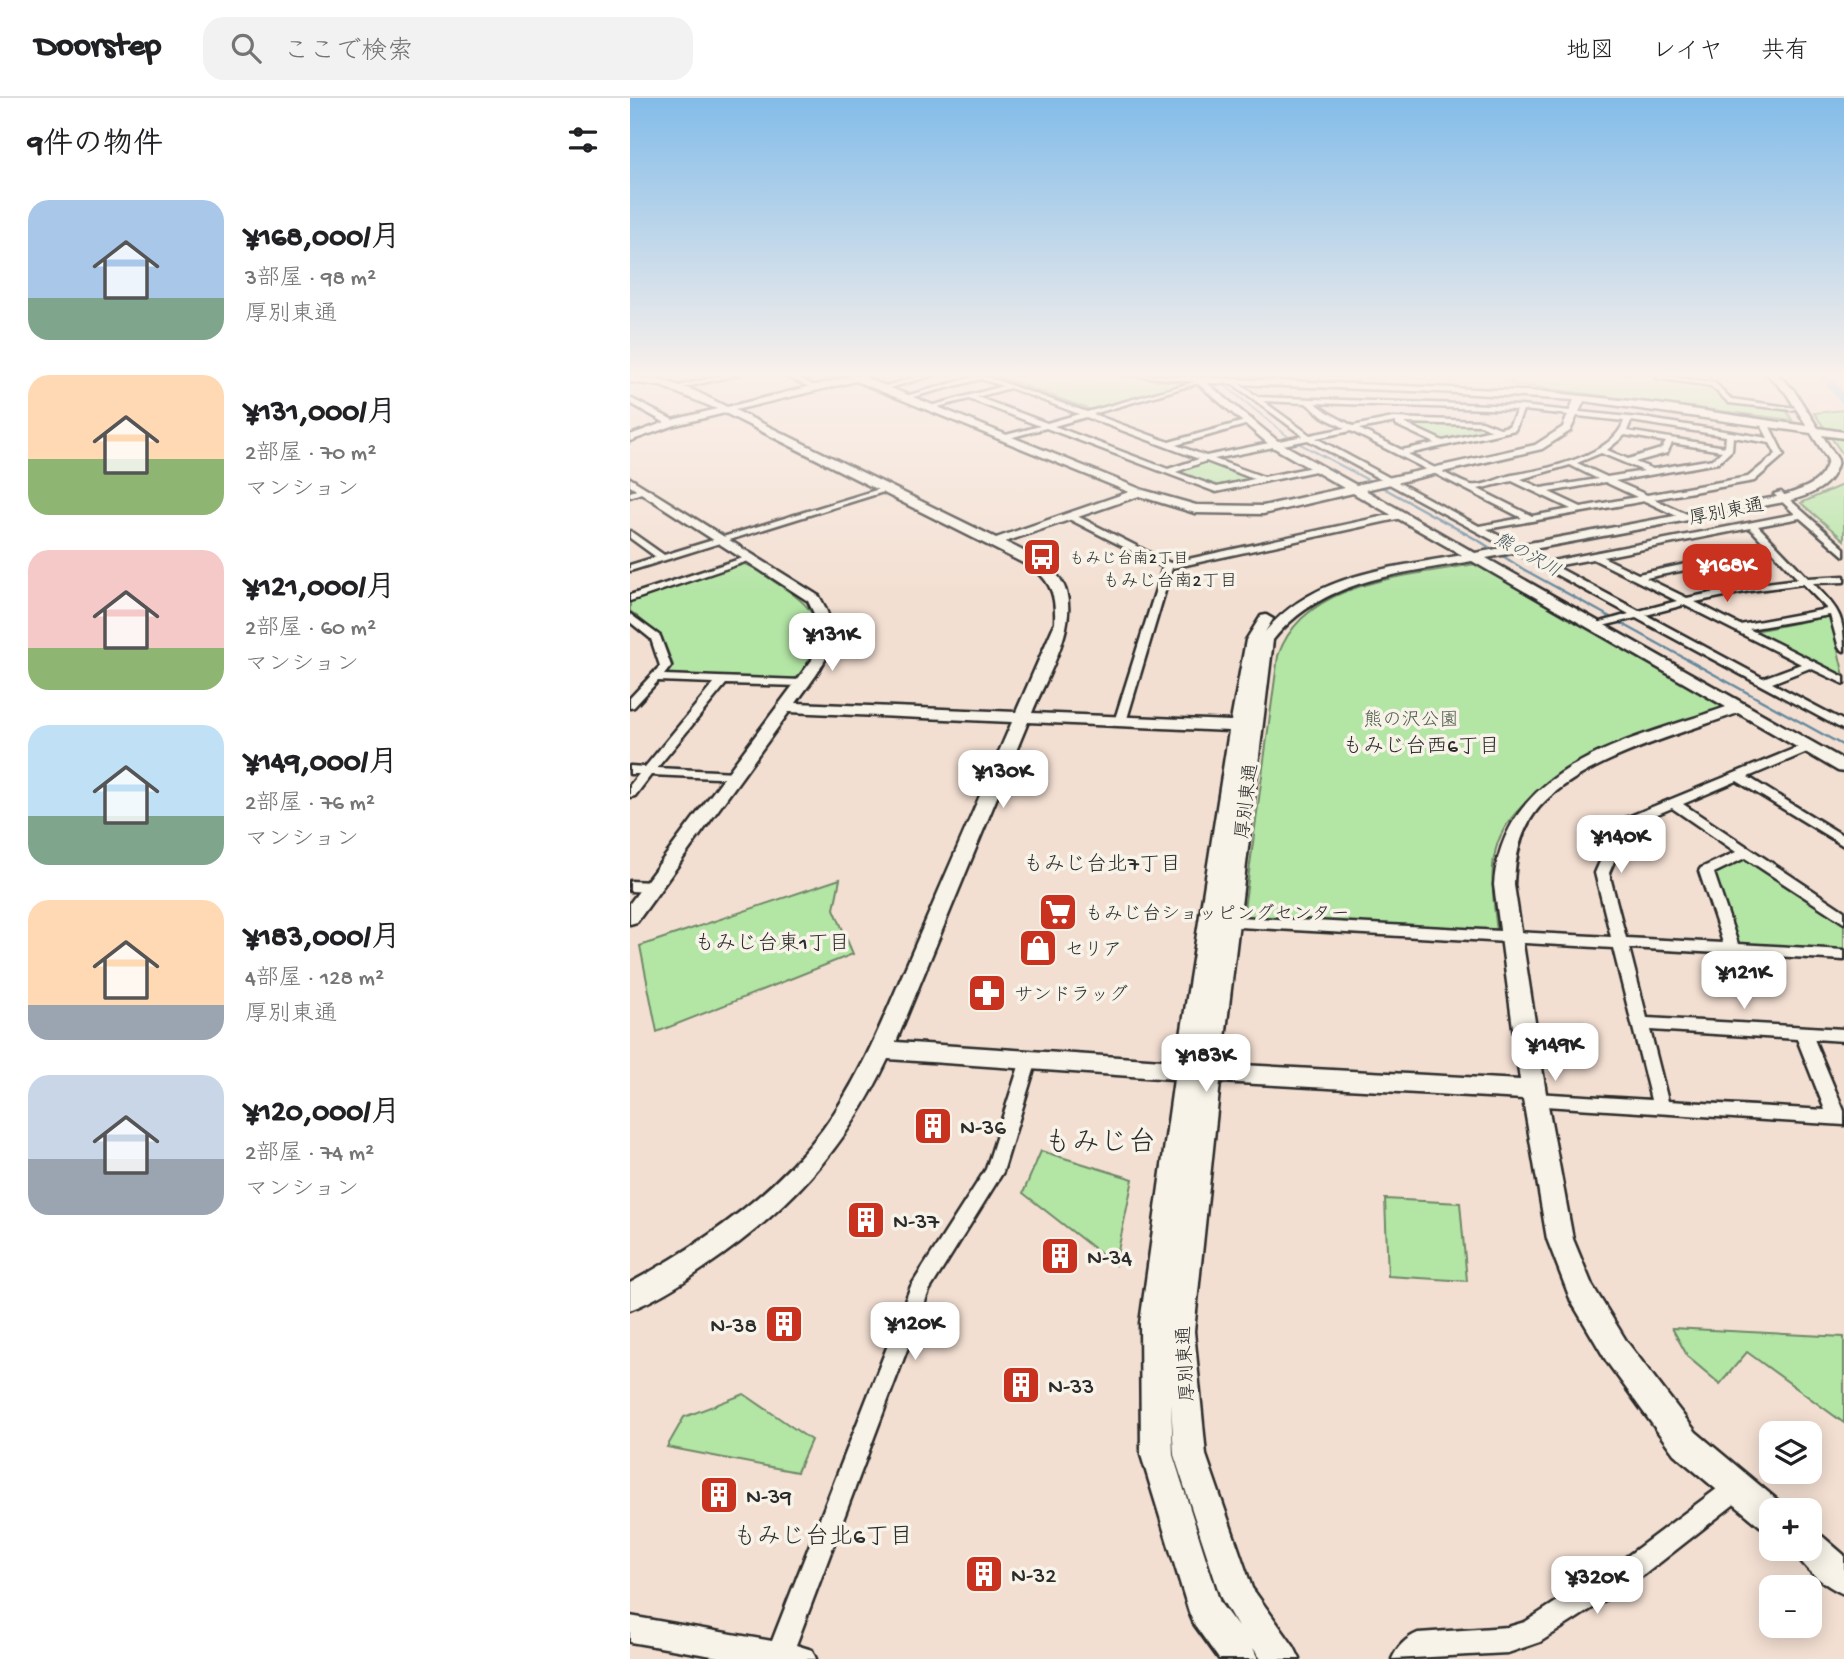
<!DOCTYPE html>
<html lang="ja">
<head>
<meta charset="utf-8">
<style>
	:root { --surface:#fff; --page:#f2f2f2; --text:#202124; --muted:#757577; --line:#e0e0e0; --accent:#c8321e }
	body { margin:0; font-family:"Gochi Hand","Klee One",sans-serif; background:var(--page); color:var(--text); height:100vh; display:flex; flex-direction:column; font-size:26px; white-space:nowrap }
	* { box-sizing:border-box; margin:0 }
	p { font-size:23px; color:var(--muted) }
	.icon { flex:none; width:38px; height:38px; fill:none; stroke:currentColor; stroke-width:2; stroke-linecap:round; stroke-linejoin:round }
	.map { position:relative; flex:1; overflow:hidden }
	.sheet { display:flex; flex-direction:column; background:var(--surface); width:630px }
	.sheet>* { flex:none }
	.fabs { position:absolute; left:1129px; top:1323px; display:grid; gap:14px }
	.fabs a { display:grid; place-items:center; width:63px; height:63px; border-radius:14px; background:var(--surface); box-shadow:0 4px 18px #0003; font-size:35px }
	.price { position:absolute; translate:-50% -60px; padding:0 16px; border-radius:14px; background:#fff; color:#222; font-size:23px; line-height:46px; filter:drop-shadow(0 2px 4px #0008) }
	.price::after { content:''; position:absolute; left:50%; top:42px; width:21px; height:16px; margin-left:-10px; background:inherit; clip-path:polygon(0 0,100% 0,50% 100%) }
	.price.on { background:var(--accent); color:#fff }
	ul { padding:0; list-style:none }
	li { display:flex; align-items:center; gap:21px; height:175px; padding:0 28px }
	li span { display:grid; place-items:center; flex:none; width:196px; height:140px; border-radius:21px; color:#555 }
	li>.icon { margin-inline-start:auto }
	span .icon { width:84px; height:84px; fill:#fffc; stroke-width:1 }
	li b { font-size:30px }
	h2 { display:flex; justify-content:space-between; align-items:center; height:84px; padding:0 28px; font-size:30px }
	header { display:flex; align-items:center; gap:42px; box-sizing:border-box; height:98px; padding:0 35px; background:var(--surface); border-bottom:2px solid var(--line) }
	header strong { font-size:33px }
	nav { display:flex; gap:38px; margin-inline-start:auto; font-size:24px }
	.search { width:490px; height:63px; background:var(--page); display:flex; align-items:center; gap:18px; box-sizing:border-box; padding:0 24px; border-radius:21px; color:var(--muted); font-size:26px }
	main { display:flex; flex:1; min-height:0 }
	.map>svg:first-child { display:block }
	.green { fill:#b3e5a5; stroke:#6f8868; stroke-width:2 }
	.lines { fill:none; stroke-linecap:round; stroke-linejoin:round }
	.stream-far1 { stroke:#65899e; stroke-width:2 }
	.stream { stroke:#65899e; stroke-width:2.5 }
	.river { fill:#8bc8eb; fill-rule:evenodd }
	.street-casing { stroke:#2b2b2b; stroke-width:5 }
	.secondary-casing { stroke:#2b2b2b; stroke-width:5 }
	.street { fill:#f7f3e8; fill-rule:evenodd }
	.secondary { fill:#f7f3e8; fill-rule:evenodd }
	.labels { text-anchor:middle; stroke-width:7; stroke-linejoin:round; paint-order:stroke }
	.far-poi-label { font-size:16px; fill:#2b2b2b; stroke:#f7f3e8; text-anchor:start }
	.far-water-label { font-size:18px; font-style:italic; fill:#43525b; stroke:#f7f3e8 }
	.far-neighbourhood-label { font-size:18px; fill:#2b2b2b; stroke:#f7f3e8 }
	.street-label { font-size:19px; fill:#2b2b2b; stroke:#f7f3e8 }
	.park-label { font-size:19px; fill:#4d5a4a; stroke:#f7f3e8 }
	.poi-label { font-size:19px; fill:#2b2b2b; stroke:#f7f3e8; text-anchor:start }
	.neighbourhood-label { font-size:21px; fill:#2b2b2b; stroke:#f7f3e8 }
	.near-poi-label { font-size:23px; fill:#2b2b2b; stroke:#f7f3e8; text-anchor:start }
	.near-neighbourhood-label { font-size:24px; fill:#2b2b2b; stroke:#f7f3e8 }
	.near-quarter-label { font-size:28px; fill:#2b2b2b; stroke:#f7f3e8 }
</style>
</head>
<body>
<header>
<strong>Doorstep</strong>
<div class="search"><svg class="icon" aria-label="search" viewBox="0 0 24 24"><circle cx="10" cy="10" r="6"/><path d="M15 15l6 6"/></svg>ここで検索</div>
<nav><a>地図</a><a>レイヤ</a><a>共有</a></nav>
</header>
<main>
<section class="sheet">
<h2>9件の物件<svg class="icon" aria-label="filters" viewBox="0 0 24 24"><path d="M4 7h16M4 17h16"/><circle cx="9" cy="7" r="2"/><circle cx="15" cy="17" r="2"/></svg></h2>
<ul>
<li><span style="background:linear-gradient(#a9c7e8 70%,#7fa58c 0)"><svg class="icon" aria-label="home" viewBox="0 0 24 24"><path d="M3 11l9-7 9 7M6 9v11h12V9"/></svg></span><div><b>¥168,000/月</b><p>3部屋 · 98 m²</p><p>厚別東通</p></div></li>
<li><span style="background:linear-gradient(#ffd9b3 60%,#8fb573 0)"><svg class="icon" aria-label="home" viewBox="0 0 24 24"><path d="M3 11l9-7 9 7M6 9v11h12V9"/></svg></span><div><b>¥131,000/月</b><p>2部屋 · 70 m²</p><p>マンション</p></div></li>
<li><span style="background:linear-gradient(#f6c9c9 70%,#8fb573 0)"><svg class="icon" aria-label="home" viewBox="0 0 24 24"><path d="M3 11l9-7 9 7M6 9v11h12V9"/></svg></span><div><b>¥121,000/月</b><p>2部屋 · 60 m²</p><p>マンション</p></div></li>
<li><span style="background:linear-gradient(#bfe0f5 65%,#7fa58c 0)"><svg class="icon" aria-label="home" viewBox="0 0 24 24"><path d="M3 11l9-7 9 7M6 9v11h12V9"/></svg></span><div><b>¥149,000/月</b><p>2部屋 · 76 m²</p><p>マンション</p></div></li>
<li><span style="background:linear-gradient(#ffd9b3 75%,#9aa5b1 0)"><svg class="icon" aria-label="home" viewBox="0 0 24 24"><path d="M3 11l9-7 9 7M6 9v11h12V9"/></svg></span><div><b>¥183,000/月</b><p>4部屋 · 128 m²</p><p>厚別東通</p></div></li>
<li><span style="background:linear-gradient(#c9d6e8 60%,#9aa5b1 0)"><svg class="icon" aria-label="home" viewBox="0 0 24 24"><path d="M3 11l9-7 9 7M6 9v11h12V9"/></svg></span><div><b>¥120,000/月</b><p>2部屋 · 74 m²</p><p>マンション</p></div></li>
</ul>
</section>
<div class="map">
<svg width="1214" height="1561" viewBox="0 0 1214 1561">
	<rect width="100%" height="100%" fill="#f3dfd2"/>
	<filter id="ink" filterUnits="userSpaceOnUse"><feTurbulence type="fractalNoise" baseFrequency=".0143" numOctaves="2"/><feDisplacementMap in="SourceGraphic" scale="14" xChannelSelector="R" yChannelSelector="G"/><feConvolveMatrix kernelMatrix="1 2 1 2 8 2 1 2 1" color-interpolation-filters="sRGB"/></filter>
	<g filter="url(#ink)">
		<!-- green -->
		<path class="green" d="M 360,276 L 472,276 L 559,285 L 461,312 Z
			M 889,276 L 1076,276 L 1088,289 L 1085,290 L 1096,303 L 1155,310 L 1162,322 L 880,286 Z
			M 1214,312 L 1214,358 L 1184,315 Z
			M 763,322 L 852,325 L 870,333 L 813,346 Z
			M 578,360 L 634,382 L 586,392 L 538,374 Z
			M 1214,386 L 1214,442 L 1171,405 Z
			M 114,466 C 124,468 133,476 142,482 C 173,502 203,521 179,562 C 175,570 170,579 162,582 L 39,576 L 37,575 L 43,567 L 32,539 L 0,513 L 0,503 Z
			M 845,466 L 1098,610 C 1032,634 894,672 868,744 C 858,772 864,805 867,834 L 613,819 L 648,558 C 673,482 779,478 845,466 Z
			M 1200,518 L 1214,578 L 1125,533 Z
			M 1117,759 L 1214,825 L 1214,853 L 1105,845 L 1083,775 Z
			M 210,781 L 204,811 L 223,856 L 27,934 L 10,848 Z
			M 411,1053 L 503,1081 L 485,1167 L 393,1095 Z
			M 755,1101 L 830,1105 L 837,1183 L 758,1178 Z
			M 1042,1230 L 1214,1239 L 1214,1325 L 1117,1254 L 1090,1286 L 1058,1259 Z
			M 114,1296 L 181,1342 L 167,1374 L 37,1349 L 54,1319 Z"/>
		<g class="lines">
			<!-- stream-far1 -->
			<path class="stream-far1" d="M 577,276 L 582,277 L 661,341 L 753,390"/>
			<!-- stream -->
			<path class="stream" d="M 750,388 L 851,444 L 893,471 L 1214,648"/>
			<!-- river -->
			<path class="river" d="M 1187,276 L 1198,276 L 1214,295 L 1214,305 L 1210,304 Z"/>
			<defs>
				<path id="street" d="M 97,276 L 110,276 L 48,291 L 45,289 Z
					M 151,276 L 160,276 L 189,290 L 184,291 Z
					M 215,276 L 224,276 L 230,280 L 227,282 Z
					M 296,276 L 308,276 L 252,292 L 249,290 Z
					M 338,276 L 354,278 L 457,314 L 572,282 L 572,284 L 463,316 L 539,344 L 622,321 L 622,325 L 546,347 L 576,358 L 673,338 L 603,286 L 605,283 L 628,299 L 891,308 L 1019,321 L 1138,340 L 1130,325 L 1137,323 L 1154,357 L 1124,383 L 1024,401 L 1059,417 L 1059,421 L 1053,421 L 1015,403 L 857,431 L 917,464 L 1165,416 L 1144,396 L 1151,394 L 1214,450 L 1214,458 L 1170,420 L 1128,428 L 1178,480 L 1214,478 L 1214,484 L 1183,485 C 1208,512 1214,515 1214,553 L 1209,550 L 1200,517 L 1119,531 L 1214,579 L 1214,586 L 1180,570 L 1142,585 L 1214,623 L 1214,632 L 1006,520 L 964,530 L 964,526 L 999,516 L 678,342 L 584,361 L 634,379 L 687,368 L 691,370 L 690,372 L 586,394 L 416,330 L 372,342 L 372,338 L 410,328 L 339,301 L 300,311 L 297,309 L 373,288 L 351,281 L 275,301 L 272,299 L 344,279 ZM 380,290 L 449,316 L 417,325 L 347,299 ZM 633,303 L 676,305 L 693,319 L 715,330 L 680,337 ZM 685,305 L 887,312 L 879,328 L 870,330 L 852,323 L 763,320 L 723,328 L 699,315 ZM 893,312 L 994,323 C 983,358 914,372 882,377 C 871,379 854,389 841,387 C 833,386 789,361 778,356 L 885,332 ZM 456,319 L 569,361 L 538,371 L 424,328 ZM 1001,323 L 1096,338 L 1095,349 L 997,333 ZM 766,324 L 766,327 L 805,345 L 772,352 L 729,331 ZM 774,325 L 851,327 L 862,332 L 813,343 ZM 721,333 L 892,420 L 849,428 L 686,340 ZM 995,337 L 1036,344 L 1031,351 L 998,361 L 977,352 ZM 1103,339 L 1140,345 L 1146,356 L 1118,379 L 1017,397 L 985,383 L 1088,365 L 1102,352 ZM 1042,345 L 1092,353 L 1083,361 L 1023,371 L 1005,364 L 1037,355 ZM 971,355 L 1014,373 L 977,379 L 947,365 ZM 576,363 L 624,381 L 587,389 L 546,374 ZM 940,367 L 968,381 L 911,390 L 891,381 ZM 882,383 L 941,411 L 902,418 L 848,391 ZM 975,384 L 1007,399 L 951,409 L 919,394 ZM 1120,430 L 1138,449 L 1008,476 L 973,459 ZM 1143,454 L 1168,481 L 1120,487 L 1057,500 L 1016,480 ZM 963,461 L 1047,503 L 1009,513 L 925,468 ZM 1173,486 L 1197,511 L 1110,527 L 1065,504 L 1120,493 ZM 1054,507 L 1171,566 L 1133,580 L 1016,517 Z
					M 1028,277 L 1085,285 L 1101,301 L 1166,310 L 1162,312 L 1099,305 L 1081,288 L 1026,280 Z
					M 0,300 L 45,323 L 46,325 L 39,327 L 0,305 Z
					M 256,389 L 263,391 L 0,473 L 0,467 L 26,459 L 0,440 L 0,433 L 34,457 Z
					M 13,390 L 20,392 L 0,399 L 0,394 Z
					M 773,414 L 777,417 L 776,419 L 542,470 L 496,624 L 494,626 L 486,626 L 484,624 L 533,469 L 437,420 L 437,416 L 443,416 L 540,465 Z
					M 119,458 L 127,460 L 0,503 L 0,497 Z
					M 0,516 L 30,538 L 41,568 L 34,577 L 172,582 L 178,585 L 172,588 L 96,586 L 27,670 L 105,674 L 109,675 L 111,678 L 109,681 L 21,677 L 5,698 L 0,699 L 0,687 L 9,676 L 0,676 L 0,668 L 15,669 L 84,585 L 28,583 L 4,609 L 0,610 L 0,600 L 30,568 L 21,541 L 0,524 Z
					M 1178,645 L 1182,646 L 1184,649 L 1182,652 L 1118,679 L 1214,738 L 1214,748 L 1107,683 L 1053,706 L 1214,813 L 1214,825 L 1115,760 L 1084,775 L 1108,846 L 1214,852 L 1214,862 L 999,850 L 1017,920 L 1214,931 L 1214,943 L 1184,941 L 1214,1013 L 1214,1027 L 899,1007 L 896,1002 L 899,997 L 905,995 L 1021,1002 L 983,850 L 590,828 L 583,823 L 590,818 L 981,839 L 965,775 L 988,723 ZM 1042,710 L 1106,754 L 1071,770 L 1069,773 L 1093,845 L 996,840 L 979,775 L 999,728 ZM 1020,932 L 1167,941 L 1195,1012 L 1038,1003 Z
					M 0,783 L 23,784 L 30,789 L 23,794 L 0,793 Z
					M 399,956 L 405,957 L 407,962 L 373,1074 L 299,1193 L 166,1547 L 182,1552 L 186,1561 L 100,1561 L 0,1544 L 0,1518 L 142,1543 L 281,1188 L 356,1071 L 391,962 L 393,957 Z
					M 1108,1377 L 1116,1381 L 1120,1389 L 1116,1397 L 1014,1477 L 910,1544 L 878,1555 L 762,1561 C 767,1549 776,1540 788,1535 L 878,1529 L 895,1524 L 996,1459 L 1100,1381 Z"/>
				<path id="secondary" d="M 231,276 L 243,276 L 236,280 L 513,392 L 566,407 L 633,408 L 714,390 L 641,348 L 566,284 L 492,276 L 915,294 L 1027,306 L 1177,328 L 1156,295 L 1137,276 L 1147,276 L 1163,291 L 1188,330 L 1214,334 L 1214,340 L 1192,337 L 1208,362 C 1203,390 1179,398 1154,404 L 856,460 L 1214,662 L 1214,674 L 1208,673 L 1108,615 C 1050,636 940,665 904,716 C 889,737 885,762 884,787 L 917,1002 L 943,1141 L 962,1187 L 997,1244 L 1066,1334 L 1152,1406 L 1155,1412 L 1141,1412 L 1141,1433 L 1130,1428 L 1044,1356 L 977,1264 L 941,1203 L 917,1141 L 893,1001 L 590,984 L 564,1233 L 576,1357 L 622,1490 L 664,1549 L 670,1561 L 631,1561 L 623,1550 L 628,1561 L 589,1561 L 564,1526 L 559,1514 L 511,1357 L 510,1225 L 544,981 L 258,961 C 215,1052 157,1114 74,1170 C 51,1186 26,1202 0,1212 L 0,1185 C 72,1146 143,1097 193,1031 C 232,978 255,916 281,857 C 315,779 348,701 382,624 L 159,614 L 7,824 L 0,826 L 0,805 L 182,562 L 189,526 L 178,503 L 0,388 L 0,380 L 189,498 C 217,544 193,567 166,605 L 386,614 L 425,525 C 426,501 423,485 403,470 L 95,315 L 45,327 L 0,343 L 0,337 L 38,323 L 87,311 L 31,288 L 0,284 L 0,278 L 35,283 L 65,293 L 97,309 ZM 226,283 L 499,394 L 366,440 L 105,312 ZM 577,285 L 810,294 L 944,302 L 933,329 L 905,347 L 726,387 L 649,344 ZM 954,303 L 1181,335 L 1198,362 C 1193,386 1173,391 1152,398 L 845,455 L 735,392 L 912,351 L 940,333 ZM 723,395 L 832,457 C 762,470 684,475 635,534 L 643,521 L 636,517 L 631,518 L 616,542 L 601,623 L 402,615 C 417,577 458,513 427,477 C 414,462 393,453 375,444 L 509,398 L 565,415 L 633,416 ZM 842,463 L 1096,609 C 1001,643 873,665 864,787 L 890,982 L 592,966 L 643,542 C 692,481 769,476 842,463 ZM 398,624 L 599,633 L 547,963 L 266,944 ZM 541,1304 L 544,1357 L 591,1500 L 608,1529 L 590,1505 L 543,1357 Z
					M 1180,1434 L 1192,1438 L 1214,1457 L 1214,1496 C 1195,1488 1172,1470 1164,1451 L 1180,1451 Z"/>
			</defs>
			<!-- street casing -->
			<use href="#street" class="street-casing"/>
			<!-- secondary casing -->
			<use href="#secondary" class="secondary-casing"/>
			<!-- street -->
			<use href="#street" class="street"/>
			<!-- secondary -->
			<use href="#secondary" class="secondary"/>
		</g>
	</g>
	<!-- sky -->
	<linearGradient id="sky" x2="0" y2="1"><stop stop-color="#83bce9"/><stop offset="0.56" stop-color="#faf1eb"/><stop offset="1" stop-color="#faf1eb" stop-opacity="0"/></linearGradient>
	<rect width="1214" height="495" fill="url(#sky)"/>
	<!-- icons -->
	<defs>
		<symbol id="bus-square" viewBox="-11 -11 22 22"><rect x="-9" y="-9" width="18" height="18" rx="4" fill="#c8321e" stroke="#f7f3e8"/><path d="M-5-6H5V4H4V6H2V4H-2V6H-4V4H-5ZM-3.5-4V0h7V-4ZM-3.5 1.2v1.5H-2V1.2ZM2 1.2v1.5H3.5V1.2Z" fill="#fff"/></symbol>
		<symbol id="supermarket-square" viewBox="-11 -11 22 22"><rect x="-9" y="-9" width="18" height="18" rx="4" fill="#c8321e" stroke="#f7f3e8"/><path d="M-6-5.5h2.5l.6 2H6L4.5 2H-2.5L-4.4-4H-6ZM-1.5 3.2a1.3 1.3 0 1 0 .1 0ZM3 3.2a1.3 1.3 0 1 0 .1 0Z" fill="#fff"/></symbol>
		<symbol id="shop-square" viewBox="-11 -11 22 22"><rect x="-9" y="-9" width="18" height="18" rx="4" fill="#c8321e" stroke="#f7f3e8"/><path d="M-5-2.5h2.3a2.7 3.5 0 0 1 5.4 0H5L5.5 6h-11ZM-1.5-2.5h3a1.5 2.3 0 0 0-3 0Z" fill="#fff"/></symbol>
		<symbol id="pharmacy-square" viewBox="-11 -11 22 22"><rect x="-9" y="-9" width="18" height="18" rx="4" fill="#c8321e" stroke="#f7f3e8"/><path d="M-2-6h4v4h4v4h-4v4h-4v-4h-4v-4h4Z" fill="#fff"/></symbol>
		<symbol id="building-square" viewBox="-11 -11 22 22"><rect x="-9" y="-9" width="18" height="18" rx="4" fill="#c8321e" stroke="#f7f3e8"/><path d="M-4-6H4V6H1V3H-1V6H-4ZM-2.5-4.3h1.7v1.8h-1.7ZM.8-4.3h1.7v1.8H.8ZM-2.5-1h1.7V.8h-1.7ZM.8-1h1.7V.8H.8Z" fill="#fff"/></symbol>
	</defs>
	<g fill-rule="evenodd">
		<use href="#bus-square" x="390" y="437" width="44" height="44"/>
		<use href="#supermarket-square" x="406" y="792" width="44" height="44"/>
		<use href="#shop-square" x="386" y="828" width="44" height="44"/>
		<use href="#pharmacy-square" x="335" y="873" width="44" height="44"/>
		<use href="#building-square" x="281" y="1006" width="44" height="44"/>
		<use href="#building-square" x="214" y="1100" width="44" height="44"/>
		<use href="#building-square" x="408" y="1136" width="44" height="44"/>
		<use href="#building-square" x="132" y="1204" width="44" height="44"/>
		<use href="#building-square" x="369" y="1265" width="44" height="44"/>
		<use href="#building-square" x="67" y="1375" width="44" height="44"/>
		<use href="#building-square" x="332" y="1454" width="44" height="44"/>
	</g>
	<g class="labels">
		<!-- far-poi labels -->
		<g class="far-poi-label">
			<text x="439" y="465">もみじ台南2丁目</text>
		</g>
		<!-- far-water labels -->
		<g class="far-water-label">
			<text transform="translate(898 456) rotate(29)" y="6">熊の沢川</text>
		</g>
		<!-- far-neighbourhood labels -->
		<g class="far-neighbourhood-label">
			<text x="540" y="488">もみじ台南2丁目</text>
		</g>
		<!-- street labels -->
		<g class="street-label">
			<text transform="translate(1096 412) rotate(-11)" y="7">厚別東通</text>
			<text transform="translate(615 703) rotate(-83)" y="7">厚別東通</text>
			<text transform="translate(554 1266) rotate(-93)" y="7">厚別東通</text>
		</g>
		<!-- park labels -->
		<g class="park-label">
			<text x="781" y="627">熊の沢公園</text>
		</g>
		<!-- poi labels -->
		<g class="poi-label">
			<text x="455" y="821">もみじ台ショッピングセンター</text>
			<text x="435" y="857">セリア</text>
			<text x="384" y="902">サンドラッグ</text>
		</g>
		<!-- neighbourhood labels -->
		<g class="neighbourhood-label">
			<text x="791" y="654">もみじ台西6丁目</text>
			<text x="472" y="772">もみじ台北7丁目</text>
			<text x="142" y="851">もみじ台東1丁目</text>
		</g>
		<!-- near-poi labels -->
		<g class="near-poi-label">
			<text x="330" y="1036">N-36</text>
			<text x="263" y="1130">N-37</text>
			<text x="457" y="1166">N-34</text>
			<text x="127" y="1234" text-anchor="end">N-38</text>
			<text x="418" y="1295">N-33</text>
			<text x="116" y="1405">N-39</text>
			<text x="381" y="1484">N-32</text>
		</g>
		<!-- near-neighbourhood labels -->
		<g class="near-neighbourhood-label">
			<text x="193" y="1445">もみじ台北6丁目</text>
		</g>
		<!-- near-quarter labels -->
		<g class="near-quarter-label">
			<text x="470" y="1052">もみじ台</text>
		</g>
	</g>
</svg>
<div class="fabs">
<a><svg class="icon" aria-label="layers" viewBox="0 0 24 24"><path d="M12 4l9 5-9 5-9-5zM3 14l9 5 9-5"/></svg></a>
<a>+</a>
<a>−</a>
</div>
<b class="price on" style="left:1097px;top:506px">¥168K</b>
<b class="price" style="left:202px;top:575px">¥131K</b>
<b class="price" style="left:373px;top:712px">¥130K</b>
<b class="price" style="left:991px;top:777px">¥140K</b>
<b class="price" style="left:1114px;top:913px">¥121K</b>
<b class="price" style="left:925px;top:985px">¥149K</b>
<b class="price" style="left:576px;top:996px">¥183K</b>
<b class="price" style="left:285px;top:1264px">¥120K</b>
<b class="price" style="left:967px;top:1518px">¥320K</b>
</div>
</main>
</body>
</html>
